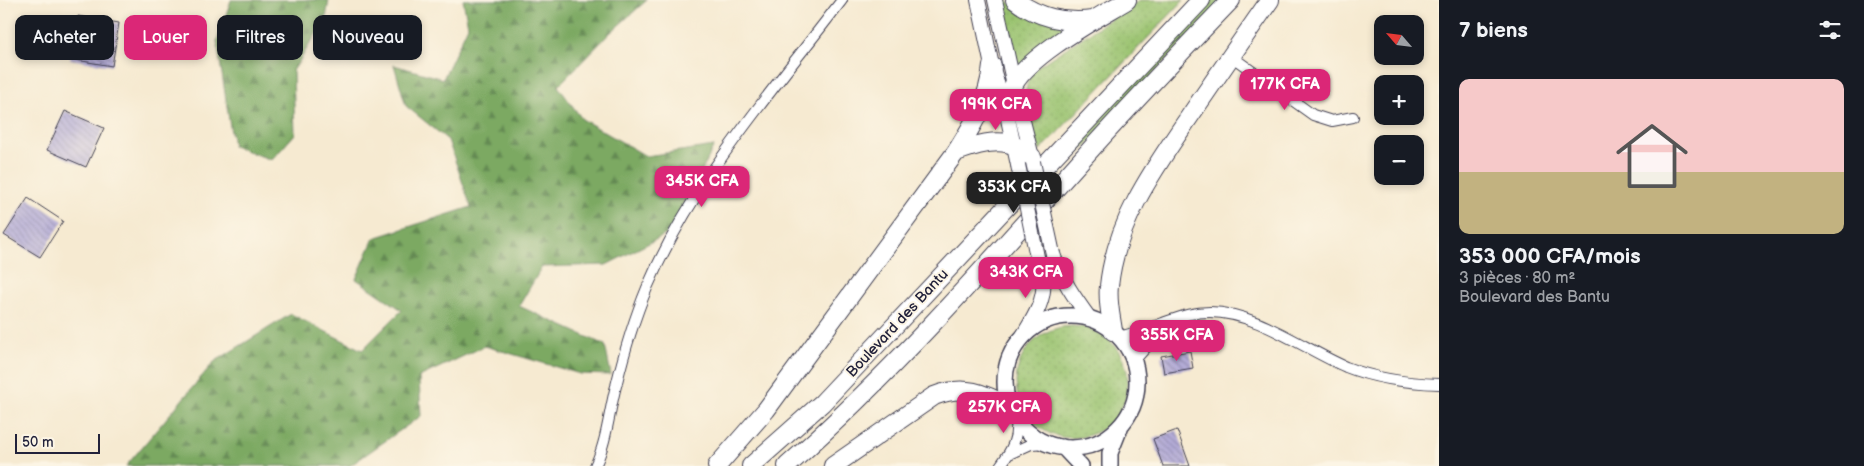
<!DOCTYPE html>
<html lang="fr">
<head>
<meta charset="utf-8">
<style>
	:root { --surface:#171b24; --page:#20242c; --text:#f1f3f6; --muted:#9ea1a6; --accent:#db2777 }
	body { margin:0; font-family:"Balsamiq Sans",sans-serif; background:var(--page); color:var(--text); height:100vh; display:flex; flex-direction:column; font-size:19px; white-space:nowrap }
	* { box-sizing:border-box; margin:0 }
	p { font-size:16px; color:var(--muted) }
	.icon { flex:none; width:28px; height:28px; fill:none; stroke:currentColor; stroke-width:2; stroke-linecap:round; stroke-linejoin:round }
	.map { position:relative; flex:1; overflow:hidden }
	.drawer { display:flex; flex-direction:column; background:var(--surface); width:425px }
	.drawer>* { flex:none }
	.guide { position:absolute; left:15px; top:15px; width:475px; height:45px; display:flex; gap:10px }
	.needle { width:32px; rotate:298deg }
	.tools { position:absolute; left:1374px; top:15px; display:grid; gap:10px }
	.tools a { display:grid; place-items:center; width:50px; height:50px; border-radius:10px; background:var(--surface); box-shadow:0 2px 8px #0003; font-size:25px }
	.scale { position:absolute; left:15px; bottom:12px; width:85px; box-sizing:border-box; padding-left:5px; border:2px solid #22223b; border-top:0; font-size:14px; line-height:18px; white-space:nowrap; color:#22223b; -webkit-text-stroke:4px #fcf5e5; paint-order:stroke }
	.price { position:absolute; translate:-50% -42px; padding:0 11px; border-radius:10px; background:var(--accent); color:#fff; font-size:16px; line-height:32px; filter:drop-shadow(0 1px 2px #0008) }
	.price::after { content:''; position:absolute; left:50%; top:30px; width:15px; height:11px; margin-left:-8px; background:inherit; clip-path:polygon(0 0,100% 0,50% 100%) }
	.price.on { background:#222; color:#fff }
	ul { padding:0; list-style:none }
	li { display:grid; align-content:center; gap:10px; height:265px; padding:0 20px }
	li span { display:grid; place-items:center; height:155px; border-radius:10px; color:#555 }
	li>.icon { margin-inline-start:auto }
	span .icon { width:90px; height:90px; fill:#fffc; stroke-width:1 }
	li b { font-size:21px }
	h2 { display:flex; justify-content:space-between; align-items:center; height:60px; padding:0 20px; font-size:21px }
	.tag { padding:0 18px; border-radius:10px; background:var(--surface); box-shadow:0 2px 8px #0003; font-size:18px; line-height:45px }
	.tag.on { background:var(--accent); color:#fff }
	main { display:flex; flex:1; min-height:0 }
	.map>svg:first-child { display:block }
	.grass { fill:url(#grass-dots); stroke:#5e7255 }
	.forest { fill:url(#forest-firs); stroke:#4e664e }
	.building { fill:url(#building-back-hatch) }
	.lines { fill:none; stroke-linecap:round; stroke-linejoin:round }
	.street-casing { stroke:#424052; stroke-width:12 }
	.secondary-casing { stroke:#424052; stroke-width:16 }
	.primary-casing { stroke:#424052; stroke-width:18 }
	.highway-casing { stroke:#424052; stroke-width:20 }
	.street { stroke:#fff; stroke-width:10 }
	.secondary { stroke:#fff; stroke-width:14 }
	.primary { stroke:#fff; stroke-width:15 }
	.highway { stroke:#fff; stroke-width:18 }
	.secondary-bridge-casing { stroke:#424052; stroke-width:16; stroke-linecap:butt }
	.secondary-bridge { stroke:#fff; stroke-width:14 }
	.labels { text-anchor:middle; stroke-width:4; stroke-linejoin:round; paint-order:stroke }
	.street-label { font-size:15px; fill:#22223b; stroke:#fcf5e5 }
</style>
</head>
<body>
<main>
<div class="map">
<svg width="1439" height="466" viewBox="0 0 1439 466">
	<defs>
		<pattern id="grass-dots" width="8" height="8" patternUnits="userSpaceOnUse" patternTransform="scale(1.25)"><rect width="8" height="8" fill="#9ac36f"/><path d="M2 2h.1M6 6h.1" fill="none" stroke="#84a761" stroke-width="1.8" stroke-linecap="round"/></pattern>
		<pattern id="forest-firs" width="22" height="20" patternUnits="userSpaceOnUse" patternTransform="scale(1.25)"><rect width="22" height="20" fill="#7ba962"/><path d="M5 1l3.5 6h-7zM16 11l3.5 6h-7z" fill="#648952"/></pattern>
		<pattern id="building-back-hatch" width="6" height="6" patternUnits="userSpaceOnUse" patternTransform="scale(1.25)"><rect width="6" height="6" fill="#b4acd7"/><path d="M-1 5l2 2M0 0l6 6M5-1l2 2" fill="none" stroke="#928cb0"/></pattern>
	</defs>
	<rect width="100%" height="100%" fill="#fcf5e5"/>
	<filter id="ink" filterUnits="userSpaceOnUse"><feTurbulence type="fractalNoise" baseFrequency=".02" numOctaves="2"/><feDisplacementMap in="SourceGraphic" scale="10" xChannelSelector="R" yChannelSelector="G"/><feConvolveMatrix kernelMatrix="1 2 1 2 8 2 1 2 1" color-interpolation-filters="sRGB"/></filter>
	<filter id="wash" filterUnits="userSpaceOnUse"><feTurbulence type="fractalNoise" baseFrequency=".0096" numOctaves="4" result="noise"/><feDisplacementMap in="SourceGraphic" scale="20" xChannelSelector="R" yChannelSelector="G"/><feGaussianBlur stdDeviation="1.12" result="paint"/><feColorMatrix in="noise" values="0 0 0 0 0 0 0 0 0 0 0 0 0 0 0 0 0 1.4 0 .05"/><feComposite in="paint" operator="in"/></filter>
	<g filter="url(#wash)">
		<rect width="100%" height="100%" fill="#f6ead1"/>
		<!-- grass -->
		<path class="grass" d="M 1002,0 L 1006,0 L 1017,8 L 1074,27 L 1018,68 Z
			M 1140,0 L 1184,0 L 1040,151 C 1033,125 1014,90 1037,67 Z
			M 1211,0 L 1223,0 L 1042,192 L 1040,180 Z
			M1016 382a56 56 0 1 1 112 0a56 56 0 1 1-112 0Z"/>
		<!-- forest -->
		<path class="forest" d="M 231,0 L 329,0 L 326,18 L 293,71 L 295,134 L 272,160 L 233,146 L 217,41 Z
			M 463,0 L 647,0 L 610,33 L 558,86 L 582,119 L 646,156 L 714,146 L 673,231 L 606,265 L 542,267 L 519,306 L 605,345 L 611,375 L 580,374 L 485,346 L 419,377 L 421,416 L 351,465 L 345,466 L 126,466 L 214,362 L 291,314 L 362,350 L 402,310 L 356,279 L 374,238 L 471,207 L 448,140 L 406,106 L 394,65 L 443,79 L 468,26 Z"/>
		<g id="blocks">
			<!-- building -->
			<path class="building" d="M 78,16 L 119,23 L 112,66 L 70,59 Z
				M 65,111 L 104,128 L 86,167 L 47,150 Z
				M 28,198 L 63,221 L 40,257 L 4,235 Z
				M 1190,351 L 1193,368 L 1164,373 L 1161,356 Z
				M 1177,430 L 1190,466 L 1163,466 L 1153,439 Z"/>
		</g>
	</g>
	<g filter="url(#ink)">
		<use href="#blocks" fill-opacity="0" stroke="#424052" stroke-width="1"/>
		<g class="lines">
			<defs>
				<path id="street" d="M 1231,56 L 1313,115 L 1332,121 L 1353,117
					M 1119,337 C 1134,333 1148,329 1163,323 C 1180,317 1191,312 1210,312 C 1256,312 1304,349 1346,367 C 1376,379 1407,383 1439,384
					M 1133,362 L 1168,323
					M 1009,454 L 1031,444 L 1047,443
					M 595,466 C 607,441 609,412 616,386 C 624,353 634,319 647,288 C 693,180 772,92 842,0
					M 1000,466 C 1012,450 1018,439 1016,419"/>
				<path id="secondary" d="M 978,0 L 992,66 L 1006,110 L 1018,165
					M 995,0 L 1014,85 L 1033,161
					M 1053,254 C 1062,280 1074,297 1090,319
					M 1020,341 C 1030,323 1046,302 1043,280 C 1042,272 1039,265 1037,257"/>
				<path id="primary" d="M1005 382a66 66 0 1 1 132 0a66 66 0 1 1-132 0Z
					M 1063,447 L 1081,466
					M 1110,466 L 1110,453 L 1120,428"/>
				<path id="highway" d="M 1015,0 C 1037,17 1065,24 1093,20
					M 1006,110 C 1008,101 1010,92 1014,84 C 1031,54 1096,19 1127,0
					M 956,152 C 972,146 999,137 1015,146 C 1021,149 1026,153 1032,157
					M 1113,331 C 1111,316 1107,301 1109,286 C 1116,220 1156,166 1192,113 C 1218,75 1244,37 1270,0
					M 717,466 L 766,410 L 956,152 C 973,125 989,99 992,66
					M 751,466 L 822,403 L 1201,0
					M 787,466 C 894,371 988,264 1083,158 C 1131,104 1181,52 1231,0
					M 833,466 L 934,396 C 964,384 984,393 1011,408"/>
			</defs>
			<!-- street casing -->
			<use href="#street" class="street-casing"/>
			<!-- secondary casing -->
			<use href="#secondary" class="secondary-casing"/>
			<!-- primary casing -->
			<use href="#primary" class="primary-casing"/>
			<!-- highway casing -->
			<use href="#highway" class="highway-casing"/>
			<!-- street -->
			<use href="#street" class="street"/>
			<!-- secondary -->
			<use href="#secondary" class="secondary"/>
			<!-- primary -->
			<use href="#primary" class="primary"/>
			<!-- highway -->
			<use href="#highway" class="highway"/>
			<defs>
				<path id="secondary-bridge" d="M 1033,162 L 1053,254
					M 1018,165 L 1037,257"/>
			</defs>
			<!-- secondary-bridge casing -->
			<use href="#secondary-bridge" class="secondary-bridge-casing"/>
			<!-- secondary-bridge -->
			<use href="#secondary-bridge" class="secondary-bridge"/>
		</g>
	</g>
	<g class="labels">
		<!-- street labels -->
		<g class="street-label">
			<text transform="translate(897 323) rotate(-47)" y="5">Boulevard des Bantu</text>
		</g>
	</g>
</svg>
<div class="tools">
<a><svg class="needle" viewBox="-14 -14 28 28"><path d="M0-13l5 13h-10z" fill="#e53935"/><path d="M0 13l5-13h-10z" fill="#9ea1a6"/></svg></a>
<a>+</a>
<a>−</a>
</div>
<div class="scale">50 m</div>
<b class="price" style="left:1285px;top:111px">177K CFA</b>
<b class="price" style="left:996px;top:131px">199K CFA</b>
<b class="price" style="left:702px;top:208px">345K CFA</b>
<b class="price on" style="left:1014px;top:214px">353K CFA</b>
<b class="price" style="left:1026px;top:299px">343K CFA</b>
<b class="price" style="left:1177px;top:362px">355K CFA</b>
<b class="price" style="left:1004px;top:434px">257K CFA</b>
<div class="guide">
<a class="tag">Acheter</a>
<a class="tag on">Louer</a>
<a class="tag">Filtres</a>
<a class="tag">Nouveau</a>
</div>
</div>
<section class="drawer">
<h2>7 biens<svg class="icon" aria-label="filters" viewBox="0 0 24 24"><path d="M4 7h16M4 17h16"/><circle cx="9" cy="7" r="2"/><circle cx="15" cy="17" r="2"/></svg></h2>
<ul>
<li><span style="background:linear-gradient(#f6c9c9 60%,#c2b280 0)"><svg class="icon" aria-label="home" viewBox="0 0 24 24"><path d="M3 11l9-7 9 7M6 9v11h12V9"/></svg></span><div><b>353 000 CFA/mois</b><p>3 pièces · 80 m²</p><p>Boulevard des Bantu</p></div></li>
</ul>
</section>
</main>
</body>
</html>
